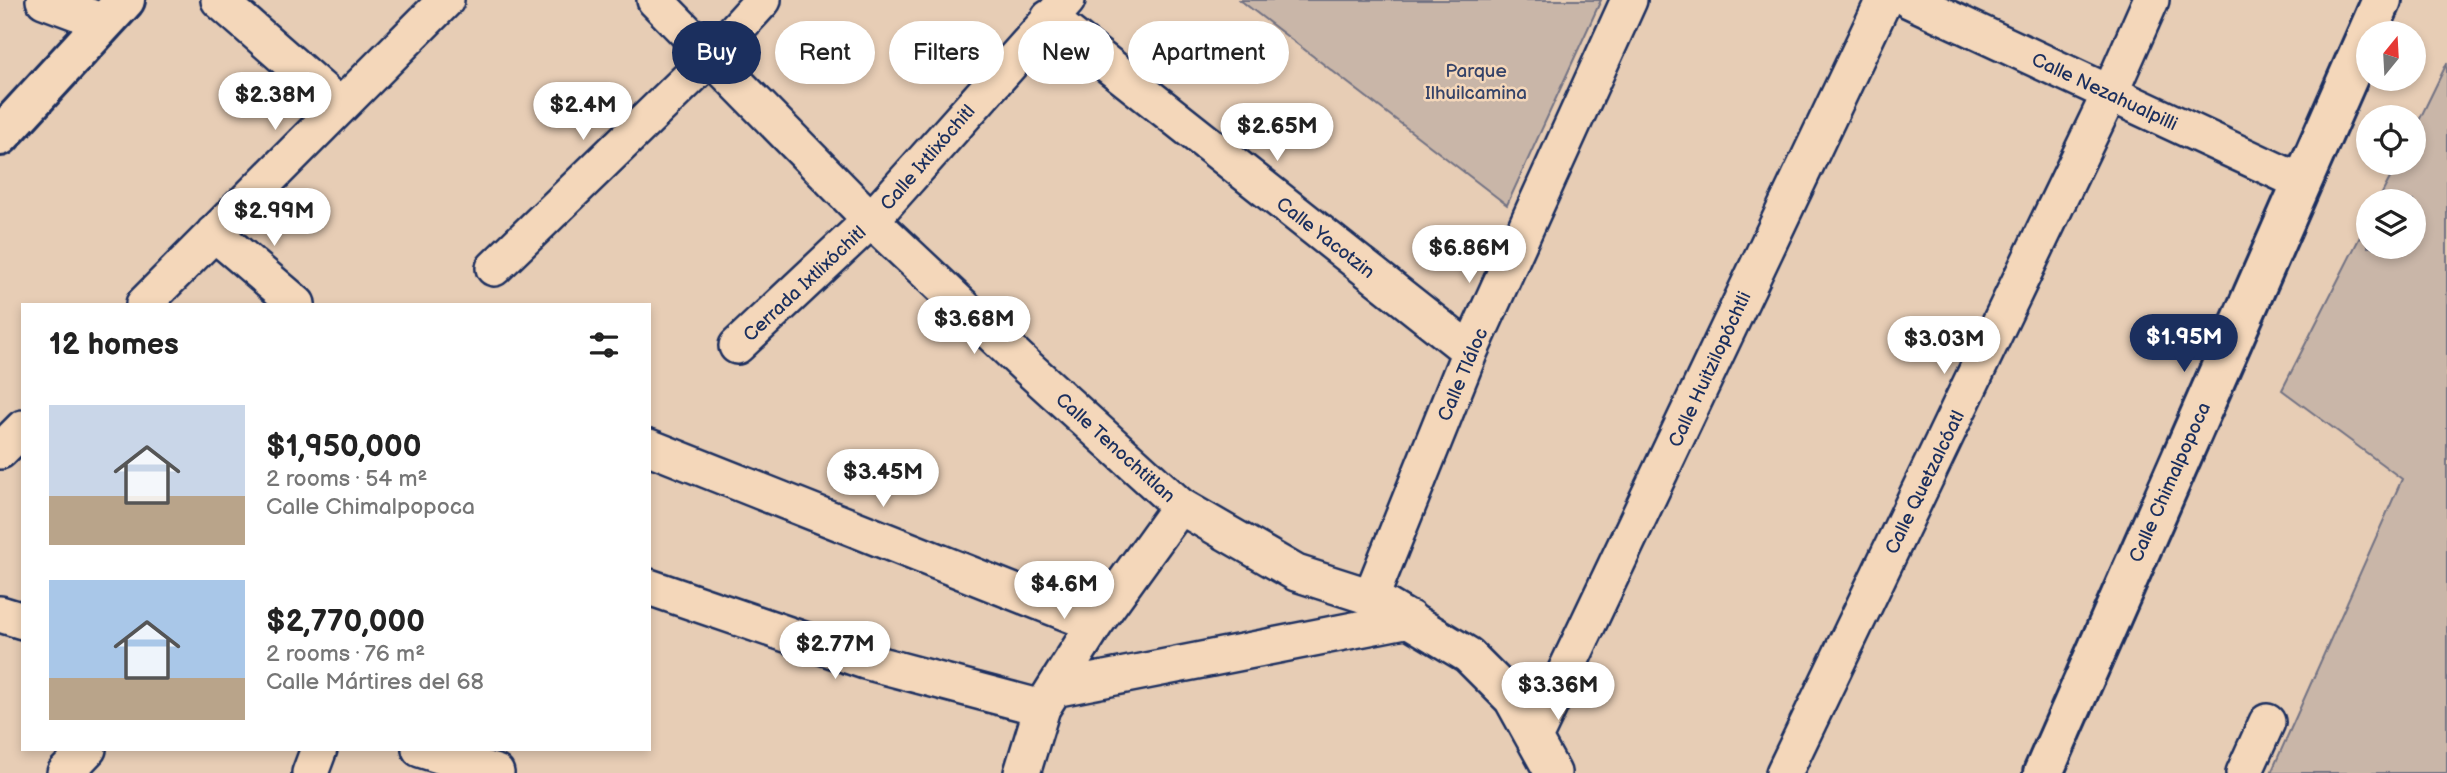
<!DOCTYPE html>
<html lang="en">
<head>
<meta charset="utf-8">
<style>
	:root { --surface:#fff; --page:#f6f6f6; --text:#222; --muted:#767676; --accent:#1b2f5e }
	body { margin:0; font-family:"Balsamiq Sans",sans-serif; background:var(--page); color:var(--text); height:100vh; display:flex; flex-direction:column; font-size:26px; white-space:nowrap }
	* { box-sizing:border-box; margin:0 }
	p { font-size:23px; color:var(--muted) }
	.icon { flex:none; width:38px; height:38px; fill:none; stroke:currentColor; stroke-width:2; stroke-linecap:round; stroke-linejoin:round }
	.map { position:relative; flex:1; overflow:hidden }
	.panel { position:absolute; left:21px; top:303px; width:630px; height:448px; display:flex; flex-direction:column; background:var(--surface); border-radius:0px; box-shadow:0 4px 10px #0003 }
	.panel>* { flex:none }
	.banner { position:absolute; left:672px; top:21px; width:665px; height:63px; display:flex; gap:14px }
	.needle { width:46px; rotate:18deg }
	.tools { position:absolute; left:2356px; top:21px; display:grid; gap:14px }
	.tools a { display:grid; place-items:center; width:70px; height:70px; border-radius:50%; background:var(--surface); box-shadow:0 4px 10px #0003; font-size:35px }
	.price { position:absolute; translate:-50% -60px; padding:0 16px; border-radius:24px; background:#fff; color:#222; font-size:23px; line-height:46px; filter:drop-shadow(0 2px 4px #0008) }
	.price::after { content:''; position:absolute; left:50%; top:42px; width:21px; height:16px; margin-left:-10px; background:inherit; clip-path:polygon(0 0,100% 0,50% 100%) }
	.price.selected { background:var(--accent); color:#fff }
	ul { padding:0; list-style:none }
	li { display:flex; align-items:center; gap:21px; height:175px; padding:0 28px }
	li span { display:grid; place-items:center; flex:none; width:196px; height:140px; border-radius:0px; color:#555 }
	li>.icon { margin-inline-start:auto }
	span .icon { width:84px; height:84px; fill:#fffc; stroke-width:1 }
	li b { font-size:30px }
	h2 { display:flex; justify-content:space-between; align-items:center; height:84px; padding:0 28px; font-size:30px }
	.pill { padding:0 24px; border-radius:32px; background:var(--surface); box-shadow:0 4px 10px #0003; font-size:24px; line-height:63px }
	.pill.selected { background:var(--accent); color:#fff }
	.map>svg:first-child { display:block }
	.green { fill:#c9b6a8; stroke:#727283; stroke-width:2 }
	.lines { fill:none; stroke-linecap:round; stroke-linejoin:round }
	.minor-casing { stroke:#1b2f5e; stroke-width:40 }
	.tertiary-casing { stroke:#1b2f5e; stroke-width:44 }
	.minor { stroke:#f4d7ba; stroke-width:35 }
	.tertiary { stroke:#f4d7ba; stroke-width:38 }
	.labels { text-anchor:middle; stroke-width:5; stroke-linejoin:round; paint-order:stroke }
	.park-label { font-size:19px; fill:#354369; stroke:#f4d7ba }
	.street-label { font-size:19px; fill:#1b2f5e; stroke:#f4d7ba }
</style>
</head>
<body>
<div class="map">
<svg width="2447" height="773" viewBox="0 0 2447 773">
	<rect width="100%" height="100%" fill="#e7cdb5"/>
	<filter id="ink" filterUnits="userSpaceOnUse"><feTurbulence type="fractalNoise" baseFrequency=".0143" numOctaves="2"/><feDisplacementMap in="SourceGraphic" scale="14" xChannelSelector="R" yChannelSelector="G"/><feConvolveMatrix kernelMatrix="1 2 1 2 8 2 1 2 1" color-interpolation-filters="sRGB"/></filter>
	<g filter="url(#ink)">
		<!-- green -->
		<path class="green" d="M 1240,0 L 1601,0 L 1507,205 Z
			M 2447,63 L 2447,773 L 2271,773 L 2402,479 L 2282,390 L 2368,221 L 2368,247 L 2413,247 L 2413,201 L 2378,201 L 2398,163 L 2413,163 L 2413,133 Z"/>
		<g class="lines">
			<defs>
				<path id="minor" d="M 44,0 L 103,22
					M 219,0 L 340,106
					M 655,0 L 871,220 L 1026,366 L 1180,506 L 1296,573 L 1371,597 L 1468,655 L 1512,699 L 1553,773
					M 1909,0 L 2301,182
					M 1049,18 L 1470,351
					M 214,233 L 297,304
					M 494,268 L 711,57 L 763,0
					M 144,304 L 446,0
					M 737,346 L 871,220 L 1067,0
					M 649,447 L 1095,624
					M 0,451 L 23,428
					M 649,587 L 865,661 L 1042,708
					M 1371,597 L 1470,351 L 1629,0
					M 0,614 L 23,621
					M 1054,689 L 1410,619
					M 1534,738 L 1884,0
					M 420,749 L 496,773
					M 65,773 L 88,749
					M 310,773 L 319,749
					M 1022,773 L 1042,708 L 1095,624 L 1180,506
					M 1784,773 L 2110,93 L 2151,0
					M 2244,773 L 2267,722"/>
				<path id="tertiary" d="M 0,136 L 125,0
					M 2043,773 L 2382,0"/>
			</defs>
			<!-- minor casing -->
			<use href="#minor" class="minor-casing"/>
			<!-- tertiary casing -->
			<use href="#tertiary" class="tertiary-casing"/>
			<!-- minor -->
			<use href="#minor" class="minor"/>
			<!-- tertiary -->
			<use href="#tertiary" class="tertiary"/>
		</g>
	</g>
	<g class="labels">
		<!-- park labels -->
		<g class="park-label">
			<text x="1476" y="77">Parque<tspan x="1476" dy="22">Ilhuilcamina</tspan></text>
		</g>
		<!-- street labels -->
		<g class="street-label">
			<text transform="translate(2105 91) rotate(25)" y="7">Calle Nezahualpilli</text>
			<text transform="translate(927 157) rotate(-49)" y="7">Calle Ixtlixóchitl</text>
			<text transform="translate(1326 237) rotate(38)" y="7">Calle Yacotzin</text>
			<text transform="translate(804 283) rotate(-43)" y="7">Cerrada Ixtlixóchitl</text>
			<text transform="translate(1709 369) rotate(-65)" y="7">Calle Huitzilopóchtli</text>
			<text transform="translate(1462 374) rotate(-67)" y="7">Calle Tláloc</text>
			<text transform="translate(1116 447) rotate(42)" y="7">Calle Tenochtitlan</text>
			<text transform="translate(1924 482) rotate(-64)" y="7">Calle Quetzalcóatl</text>
			<text transform="translate(2169 482) rotate(-66)" y="7">Calle Chimalpopoca</text>
		</g>
	</g>
</svg>
<div class="tools">
<a><svg class="needle" viewBox="-14 -14 28 28"><path d="M0-13l5 13h-10z" fill="#e53935"/><path d="M0 13l5-13h-10z" fill="#767676"/></svg></a>
<a><svg class="icon" aria-label="locate" viewBox="0 0 24 24"><circle cx="12" cy="12" r="6"/><path d="M12 2v4M12 18v4M2 12h4M18 12h4"/></svg></a>
<a><svg class="icon" aria-label="layers" viewBox="0 0 24 24"><path d="M12 4l9 5-9 5-9-5zM3 14l9 5 9-5"/></svg></a>
</div>
<b class="price" style="left:275px;top:132px">$2.38M</b>
<b class="price" style="left:583px;top:142px">$2.4M</b>
<b class="price" style="left:1277px;top:163px">$2.65M</b>
<b class="price" style="left:274px;top:248px">$2.99M</b>
<b class="price" style="left:1469px;top:285px">$6.86M</b>
<b class="price" style="left:974px;top:356px">$3.68M</b>
<b class="price selected" style="left:2184px;top:374px">$1.95M</b>
<b class="price" style="left:1944px;top:376px">$3.03M</b>
<b class="price" style="left:883px;top:509px">$3.45M</b>
<b class="price" style="left:1064px;top:621px">$4.6M</b>
<b class="price" style="left:835px;top:681px">$2.77M</b>
<b class="price" style="left:1558px;top:722px">$3.36M</b>
<div class="banner">
<a class="pill selected">Buy</a>
<a class="pill">Rent</a>
<a class="pill">Filters</a>
<a class="pill">New</a>
<a class="pill">Apartment</a>
</div>
<section class="panel">
<h2>12 homes<svg class="icon" aria-label="filters" viewBox="0 0 24 24"><path d="M4 7h16M4 17h16"/><circle cx="9" cy="7" r="2"/><circle cx="15" cy="17" r="2"/></svg></h2>
<ul>
<li><span style="background:linear-gradient(#c9d6e8 65%,#b9a48a 0)"><svg class="icon" aria-label="home" viewBox="0 0 24 24"><path d="M3 11l9-7 9 7M6 9v11h12V9"/></svg></span><div><b>$1,950,000</b><p>2 rooms · 54 m²</p><p>Calle Chimalpopoca</p></div></li>
<li><span style="background:linear-gradient(#a9c7e8 70%,#b9a48a 0)"><svg class="icon" aria-label="home" viewBox="0 0 24 24"><path d="M3 11l9-7 9 7M6 9v11h12V9"/></svg></span><div><b>$2,770,000</b><p>2 rooms · 76 m²</p><p>Calle Mártires del 68</p></div></li>
</ul>
</section>
</div>
</body>
</html>
